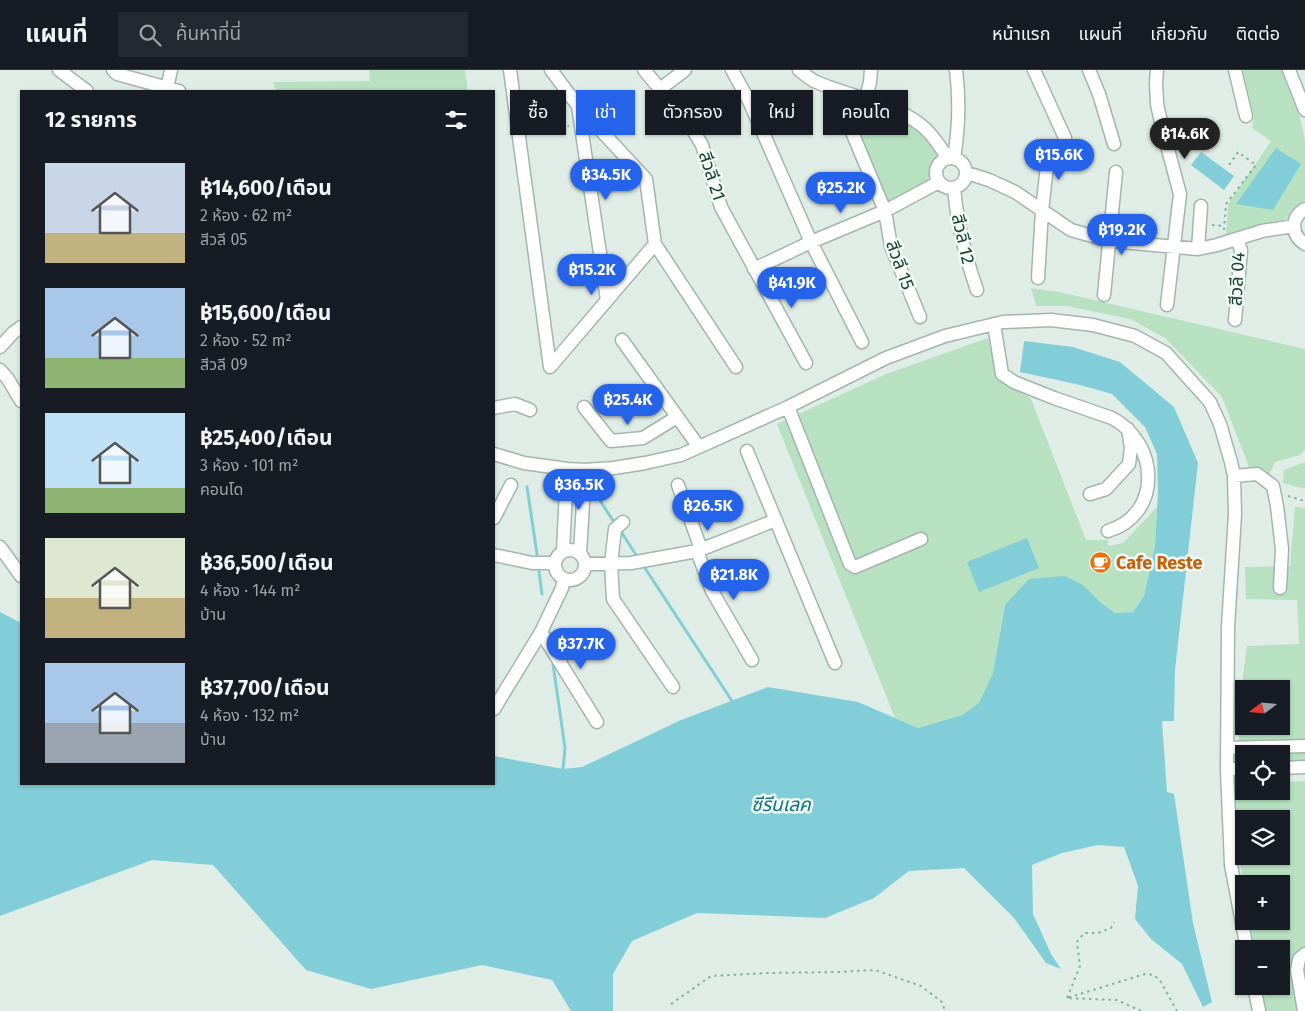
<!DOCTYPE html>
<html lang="th">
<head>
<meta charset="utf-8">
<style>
	:root { --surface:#171b24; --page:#242831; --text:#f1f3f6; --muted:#9ea1a6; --line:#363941; --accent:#2563eb }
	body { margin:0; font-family:"Fira Sans","Noto Sans Thai",sans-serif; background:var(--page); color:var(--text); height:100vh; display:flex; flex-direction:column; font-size:19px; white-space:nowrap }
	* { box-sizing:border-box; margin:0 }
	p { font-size:16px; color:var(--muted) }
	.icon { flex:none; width:28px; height:28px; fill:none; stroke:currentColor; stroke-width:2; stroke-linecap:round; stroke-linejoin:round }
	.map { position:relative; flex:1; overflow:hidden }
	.sheet { position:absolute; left:20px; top:20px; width:475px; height:695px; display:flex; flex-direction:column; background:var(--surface); border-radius:0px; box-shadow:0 1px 4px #0004 }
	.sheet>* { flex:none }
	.top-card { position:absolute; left:510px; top:20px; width:475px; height:45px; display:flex; gap:10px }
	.needle { width:32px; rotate:254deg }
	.controls { position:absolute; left:1235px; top:610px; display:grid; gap:10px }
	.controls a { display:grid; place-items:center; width:55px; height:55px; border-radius:0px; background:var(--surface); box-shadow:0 1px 4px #0004; font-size:25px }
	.price { position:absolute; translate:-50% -42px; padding:0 11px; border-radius:18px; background:var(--accent); color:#fff; font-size:16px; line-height:32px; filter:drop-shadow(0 1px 2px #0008) }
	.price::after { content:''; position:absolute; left:50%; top:30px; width:15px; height:11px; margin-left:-8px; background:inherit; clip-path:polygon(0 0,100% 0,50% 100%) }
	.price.current { background:#222; color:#fff }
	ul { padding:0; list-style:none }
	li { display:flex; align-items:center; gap:15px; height:125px; padding:0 25px }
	li span { display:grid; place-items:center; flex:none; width:140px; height:100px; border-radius:0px; color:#555 }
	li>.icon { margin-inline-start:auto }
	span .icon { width:60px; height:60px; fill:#fffc; stroke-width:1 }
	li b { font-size:21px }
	h2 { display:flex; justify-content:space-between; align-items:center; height:60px; padding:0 25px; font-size:21px }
	.pill { padding:0 18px; border-radius:0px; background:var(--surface); box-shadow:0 1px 4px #0004; font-size:18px; line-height:45px }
	.pill.current { background:var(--accent); color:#fff }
	header { display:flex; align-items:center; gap:30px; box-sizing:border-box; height:70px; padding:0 25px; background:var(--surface); border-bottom:1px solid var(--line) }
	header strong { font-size:24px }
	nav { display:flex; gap:28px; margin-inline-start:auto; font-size:18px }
	.search { width:350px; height:45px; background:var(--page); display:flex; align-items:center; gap:12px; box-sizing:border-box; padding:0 18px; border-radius:0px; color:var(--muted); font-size:19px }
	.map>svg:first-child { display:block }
	.green { fill:#b7e1c1; fill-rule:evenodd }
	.water { fill:#82ced8 }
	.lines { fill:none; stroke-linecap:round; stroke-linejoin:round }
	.stream { stroke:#82ced8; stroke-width:3 }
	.minor-casing { stroke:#a2b6ae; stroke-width:15 }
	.path { stroke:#7db4a1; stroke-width:2; stroke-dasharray:2.5 4; stroke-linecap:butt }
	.minor { stroke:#fff; stroke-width:12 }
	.labels { text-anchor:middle; stroke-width:5; stroke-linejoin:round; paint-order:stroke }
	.street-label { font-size:18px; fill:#1f4036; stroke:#f1f9f5 }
	.food-label { font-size:18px; font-weight:bold; fill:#c56008; stroke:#f1f9f5; text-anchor:start }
	.water-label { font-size:19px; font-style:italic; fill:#127382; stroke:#f1f9f5 }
</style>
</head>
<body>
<header>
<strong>แผนที่</strong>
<div class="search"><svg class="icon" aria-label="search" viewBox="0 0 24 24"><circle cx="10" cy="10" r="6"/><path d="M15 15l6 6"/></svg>ค้นหาที่นี่</div>
<nav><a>หน้าแรก</a><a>แผนที่</a><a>เกี่ยวกับ</a><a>ติดต่อ</a></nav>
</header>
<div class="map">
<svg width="1305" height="941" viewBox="0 0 1305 941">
	<rect width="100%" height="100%" fill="#e0ede7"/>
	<!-- green -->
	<path class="green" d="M 369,0 L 465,0 L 468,21 L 276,21 L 273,12 L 370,11 Z
		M 1243,0 L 1281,0 L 1300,48 L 1305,70 L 1305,131 C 1296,135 1292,140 1287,149 L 1260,154 L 1226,165 L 1228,134 L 1271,71 L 1252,58 L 1254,46 Z
		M 844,28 C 869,35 895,44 916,59 C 926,66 931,78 940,85 C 932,93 930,99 932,110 L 888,133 Z
		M 1031,218 L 1059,222 L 1305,279 L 1305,380 L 1300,385 L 1275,392 L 1269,405 L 1249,397 L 1222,327 L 1165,268 L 1130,249 L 1067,236 L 1036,236 Z
		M 988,268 L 999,305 L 1031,329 L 1086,470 L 1108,470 L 1108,476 L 1123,473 L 1157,437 L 1155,476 L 1144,526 L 1133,542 L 1115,543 L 1100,532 L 1005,535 L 993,603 L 979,633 L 962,645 L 918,658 L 895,648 L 777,354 L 886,304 Z
		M 1305,392 L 1305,419 L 1283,413 L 1284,400 Z
		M 1295,437 L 1305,438 L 1305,670 L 1240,672 L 1236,659 L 1247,576 L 1299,574 L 1297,530 L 1246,529 L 1245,497 L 1290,496 ZM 1244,619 L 1281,619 L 1281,656 L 1244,656 Z
		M 1305,682 L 1305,690 L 1281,691 L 1281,684 L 1267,684 Z
		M 1305,711 L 1305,941 L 1266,941 L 1261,916 L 1281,916 L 1281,879 L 1255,879 L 1250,851 L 1281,851 L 1281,814 L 1244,814 L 1231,753 L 1235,714 L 1244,714 L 1244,721 L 1281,721 L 1281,712 ZM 1244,749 L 1281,749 L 1281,786 L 1244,786 Z"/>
	<!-- water -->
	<path class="water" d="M 1276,78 L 1301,94 L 1273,140 L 1236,134 Z
		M 1201,82 L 1234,106 L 1224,120 L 1191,95 Z
		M 1024,271 L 1073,277 L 1120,292 L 1174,337 L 1198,393 L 1175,600 L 1174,651 L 1162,651 L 1167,722 L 1174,724 L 1193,853 L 1212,932 L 1203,937 L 1182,894 L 1151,869 L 1135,849 L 1138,816 L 1124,777 L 1098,775 L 1062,783 L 1032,795 L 1033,844 L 1051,884 L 1061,899 L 1046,893 L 1014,848 L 964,798 L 909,801 L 874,828 L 825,848 L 697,843 L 632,871 L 613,904 L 613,941 L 571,941 L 552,910 L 482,895 L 371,919 L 306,900 L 213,795 L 152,790 L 0,846 L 0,542 L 21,553 L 21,714 L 494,714 L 494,686 L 563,699 L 582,697 L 681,650 L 768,617 L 858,632 L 918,658 L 962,645 L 979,633 L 993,603 L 1005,535 L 1029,509 L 1065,506 L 1083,515 L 1100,532 L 1115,543 L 1133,542 L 1144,526 L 1155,476 L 1158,421 L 1157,384 L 1145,357 L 1112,324 L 1080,315 L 1020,302 Z
		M 1027,468 L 1039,498 L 979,522 L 967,492 Z"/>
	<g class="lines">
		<!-- stream -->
		<path class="stream" d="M 527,417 L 537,484
			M 593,420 L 616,455
			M 620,460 L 638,488
			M 643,495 L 732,631
			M 539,502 L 542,524
			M 553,594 L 565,678 L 563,699"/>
		<defs>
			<path id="minor" d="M 59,0 L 87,21
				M 113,0 L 117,4 L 179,21
				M 510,0 L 550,297
				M 551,0 L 578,36 L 646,109 L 655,174 L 736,297
				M 644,0 L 688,52 L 702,75 L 721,137 L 806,293
				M 732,0 L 750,33 L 811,172 L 862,272
				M 799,0 C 804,4 809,8 814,11 C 849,27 890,31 921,55 C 932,63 940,77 948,88
				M 1034,0 L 1065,68
				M 1089,0 L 1099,24 L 1114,74
				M 1157,0 L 1156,12 L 1157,34 L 1163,61 L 1180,124 L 1167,235
				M 1235,0 L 1246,46
				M 1289,0 L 1305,40
				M 167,18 L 171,0
				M 660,19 L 685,0
				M 834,19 L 885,141 L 891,176 L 920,247
				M 866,28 L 870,12 L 871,0
				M 578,36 L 607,230
				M936 103a15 15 0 1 1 30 0a15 15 0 1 1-30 0Z
				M 954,88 C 959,57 960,31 956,0
				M 967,103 L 989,110 L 1015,122 L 1071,160 L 1110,171 L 1198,179 L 1217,175 L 1262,161 L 1294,156
				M 954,118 C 957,153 965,186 977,220
				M 1305,139 C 1290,148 1291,165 1305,174
				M 1198,179 L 1201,136
				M 754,199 L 811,172 L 885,141 L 939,112
				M 1038,208 L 1042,141 L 1049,78
				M 1104,225 L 1116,102
				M 1235,250 L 1241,180 L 1237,169
				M 994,254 L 1002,304 L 1014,312 L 1054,328 L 1112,348 C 1159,373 1163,444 1108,461
				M 622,270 L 699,377
				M 0,277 L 13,263 L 21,257
				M 550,297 L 655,174
				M 0,300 L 8,309 L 21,331
				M 584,337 L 611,371 L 643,368 L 677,347
				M 788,337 L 850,494 L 855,497 L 921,469
				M 494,338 L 515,334 L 530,340
				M 747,381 L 835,593
				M 494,384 L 524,393 L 567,399 L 585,400 L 614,398 L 645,393 L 681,385 L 788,337 L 886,288 L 945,266 L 1003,252 L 1051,250 L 1093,255 L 1135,266 L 1166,283 L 1210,332 L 1220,354 L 1231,392 L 1234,406 L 1235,444 L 1228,557 L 1227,699 L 1231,795 L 1247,879
				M 1234,406 L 1257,404 L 1273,416 L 1277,436 L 1282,479 L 1280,518
				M 678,415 L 701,479
				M 1090,424 L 1106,419 L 1129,394 L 1131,378 L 1128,359
				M 494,448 L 511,415
				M 623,452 L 615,459 L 611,494 L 613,529 L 673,617
				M 0,477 L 21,506
				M555 495a15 15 0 1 1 30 0a15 15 0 1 1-30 0Z
				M 563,481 L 567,399
				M 697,481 L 712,521 L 752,590
				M 580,483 L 585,400
				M 494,485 L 532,493 L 555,493
				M 585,494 L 631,493 L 697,481 L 776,450
				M 541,562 L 597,652
				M 494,639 L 541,562 L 562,518 L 564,509
				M 1228,678 L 1305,676
				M 1281,698 L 1305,697
				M 1227,699 L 1244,699
				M 1254,916 L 1259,941
				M 1304,941 L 1297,900 L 1299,889 L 1305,884"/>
		</defs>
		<!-- minor casing -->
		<use href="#minor" class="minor-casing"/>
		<!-- path -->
		<path class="path" d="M 529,62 L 569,56
			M 1212,155 L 1225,156
			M 1224,160 L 1226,134 L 1256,95 L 1238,82 L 1229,95
			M 1288,426 L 1305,431
			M 1067,928 L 1080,896 L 1077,872 L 1084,863 L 1098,863 L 1111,858 L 1114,852
			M 671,934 L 711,906 L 768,903 L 838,902 L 875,900 L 921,916 L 942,932 L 945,941
			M 1141,941 L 1117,930 L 1067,928 L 1145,904 L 1154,905 L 1161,912 L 1177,941"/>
		<!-- minor -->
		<use href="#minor" class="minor"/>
	</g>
	<!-- icons -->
	<defs>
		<symbol id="cafe-disc" viewBox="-11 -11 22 22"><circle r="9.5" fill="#e8710a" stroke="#f1f9f5"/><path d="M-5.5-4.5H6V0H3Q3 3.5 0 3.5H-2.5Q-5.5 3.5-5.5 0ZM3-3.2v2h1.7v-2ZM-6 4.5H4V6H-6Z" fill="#fff"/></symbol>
	</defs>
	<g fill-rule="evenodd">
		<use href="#cafe-disc" x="1088" y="480" width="25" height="25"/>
	</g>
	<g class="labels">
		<!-- street labels -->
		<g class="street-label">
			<text transform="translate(712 106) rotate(72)" y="6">สีวลี 21</text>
			<text transform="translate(963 169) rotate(77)" y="6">สีวลี 12</text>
			<text transform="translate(900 195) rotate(70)" y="6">สีวลี 15</text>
			<text transform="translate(1237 209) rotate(-87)" y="6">สีวลี 04</text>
		</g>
		<!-- food labels -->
		<g class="food-label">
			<text x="1116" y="499">Cafe Reste</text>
		</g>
		<!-- water labels -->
		<g class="water-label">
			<text x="781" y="741">ซีรีนเลค</text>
		</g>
	</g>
</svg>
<div class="controls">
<a><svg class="needle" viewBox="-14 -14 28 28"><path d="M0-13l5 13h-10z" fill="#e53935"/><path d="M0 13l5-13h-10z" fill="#9ea1a6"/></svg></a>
<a><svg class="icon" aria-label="locate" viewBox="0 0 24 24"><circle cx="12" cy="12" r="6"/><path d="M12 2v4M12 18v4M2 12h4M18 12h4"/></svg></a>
<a><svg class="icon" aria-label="layers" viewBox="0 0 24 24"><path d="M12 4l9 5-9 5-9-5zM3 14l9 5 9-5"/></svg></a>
<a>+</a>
<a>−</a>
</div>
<b class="price current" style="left:1185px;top:90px">฿14.6K</b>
<b class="price" style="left:1059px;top:111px">฿15.6K</b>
<b class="price" style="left:606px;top:131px">฿34.5K</b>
<b class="price" style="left:841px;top:144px">฿25.2K</b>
<b class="price" style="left:1122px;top:186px">฿19.2K</b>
<b class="price" style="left:592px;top:226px">฿15.2K</b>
<b class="price" style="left:792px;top:239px">฿41.9K</b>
<b class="price" style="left:628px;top:356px">฿25.4K</b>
<b class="price" style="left:579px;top:441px">฿36.5K</b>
<b class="price" style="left:708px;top:462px">฿26.5K</b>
<b class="price" style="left:734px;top:531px">฿21.8K</b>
<b class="price" style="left:581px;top:600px">฿37.7K</b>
<div class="top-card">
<a class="pill">ซื้อ</a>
<a class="pill current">เช่า</a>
<a class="pill">ตัวกรอง</a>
<a class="pill">ใหม่</a>
<a class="pill">คอนโด</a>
</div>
<section class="sheet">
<h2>12 รายการ<svg class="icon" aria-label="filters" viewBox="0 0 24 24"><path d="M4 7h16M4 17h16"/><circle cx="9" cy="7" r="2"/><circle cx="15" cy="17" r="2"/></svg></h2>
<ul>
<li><span style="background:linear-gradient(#c9d6e8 70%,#c2b280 0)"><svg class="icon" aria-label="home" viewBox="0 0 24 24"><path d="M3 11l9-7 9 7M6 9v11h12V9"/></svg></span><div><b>฿14,600/เดือน</b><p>2 ห้อง · 62 m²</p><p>สีวลี 05</p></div></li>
<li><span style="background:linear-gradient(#a9c7e8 70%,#8fb573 0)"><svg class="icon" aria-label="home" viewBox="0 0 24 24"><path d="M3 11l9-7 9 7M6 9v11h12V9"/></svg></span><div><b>฿15,600/เดือน</b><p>2 ห้อง · 52 m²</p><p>สีวลี 09</p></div></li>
<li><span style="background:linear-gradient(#bfe0f5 75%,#8fb573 0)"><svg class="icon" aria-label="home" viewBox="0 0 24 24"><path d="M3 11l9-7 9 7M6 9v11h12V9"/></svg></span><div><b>฿25,400/เดือน</b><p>3 ห้อง · 101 m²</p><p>คอนโด</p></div></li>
<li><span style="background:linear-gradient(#dfe7d0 60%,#c2b280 0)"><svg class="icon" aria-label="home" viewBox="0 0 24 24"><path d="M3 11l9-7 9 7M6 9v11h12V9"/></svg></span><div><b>฿36,500/เดือน</b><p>4 ห้อง · 144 m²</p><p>บ้าน</p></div></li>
<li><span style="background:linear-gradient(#a9c7e8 60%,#9aa5b1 0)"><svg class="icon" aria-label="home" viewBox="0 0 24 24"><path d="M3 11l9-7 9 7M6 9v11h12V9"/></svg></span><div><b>฿37,700/เดือน</b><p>4 ห้อง · 132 m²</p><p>บ้าน</p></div></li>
</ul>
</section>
</div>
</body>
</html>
